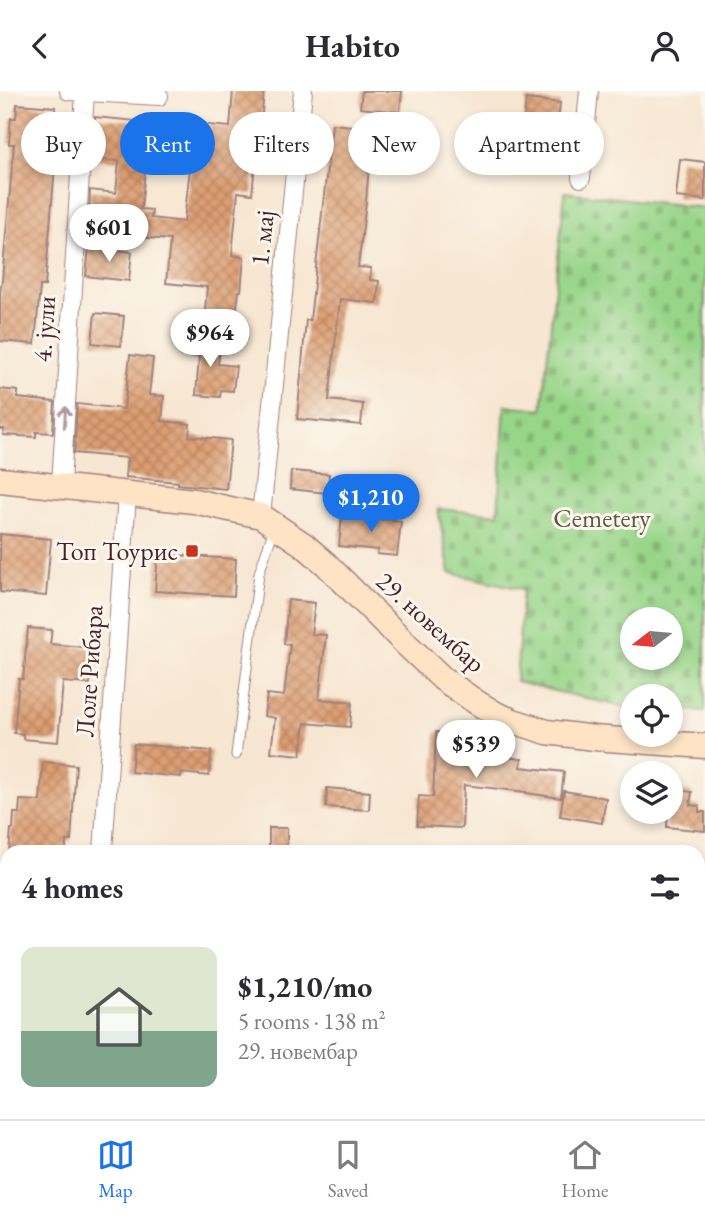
<!DOCTYPE html>
<html lang="en">
<head>
<meta charset="utf-8">
<style>
	:root { --surface:#fff; --page:#f7f7f7; --text:#2b2b33; --muted:#7c7c81; --line:#e1e1e2; --accent:#1a73e8 }
	body { margin:0; font-family:"EB Garamond",serif; background:var(--page); color:var(--text); height:100vh; display:flex; flex-direction:column; font-size:26px; white-space:nowrap }
	* { box-sizing:border-box; margin:0 }
	p { font-size:23px; color:var(--muted) }
	.icon { flex:none; width:38px; height:38px; fill:none; stroke:currentColor; stroke-width:2; stroke-linecap:round; stroke-linejoin:round }
	.map { position:relative; flex:1; overflow:hidden }
	.details { position:absolute; left:0px; top:754px; width:705px; height:275px; display:flex; flex-direction:column; background:var(--surface); border-radius:21px 21px 0 0; box-shadow:0 4px 10px #0003 }
	.details>* { flex:none }
	.banner { position:absolute; left:21px; top:21px; width:663px; height:63px; display:flex; gap:14px }
	.needle { width:46px; rotate:254deg }
	.buttons { position:absolute; left:620px; top:516px; display:grid; gap:14px }
	.buttons a { display:grid; place-items:center; width:63px; height:63px; border-radius:50%; background:var(--surface); box-shadow:0 4px 10px #0003; font-size:35px }
	.price { position:absolute; translate:-50% -60px; padding:0 16px; border-radius:24px; background:#fff; color:#222; font-size:23px; line-height:46px; filter:drop-shadow(0 2px 4px #0008) }
	.price::after { content:''; position:absolute; left:50%; top:42px; width:21px; height:16px; margin-left:-10px; background:inherit; clip-path:polygon(0 0,100% 0,50% 100%) }
	.price.current { background:var(--accent); color:#fff }
	ul { padding:0; list-style:none }
	li { display:flex; align-items:center; gap:21px; height:175px; padding:0 21px }
	li+li { border-top:2px solid var(--line) }
	li span { display:grid; place-items:center; flex:none; width:196px; height:140px; border-radius:14px; color:#555 }
	li>.icon { margin-inline-start:auto }
	span .icon { width:84px; height:84px; fill:#fffc; stroke-width:1 }
	li b { font-size:30px }
	h2 { display:flex; justify-content:space-between; align-items:center; height:84px; padding:0 21px; font-size:30px }
	.tag { padding:0 24px; border-radius:32px; background:var(--surface); box-shadow:0 4px 10px #0003; font-size:24px; line-height:63px }
	.tag.current { background:var(--accent); color:#fff }
	header { display:flex; justify-content:space-between; align-items:center; height:91px; padding:0 21px; background:var(--surface); font-size:32px; font-weight:700 }
	.dock { display:flex; justify-content:space-around; align-items:center; height:98px; border-top:2px solid var(--line); background:var(--surface); font-size:19px; color:var(--muted) }
	.dock a { display:grid; justify-items:center; gap:4px }
	.dock .current { color:var(--accent) }
	.map>svg:first-child { display:block }
	.cemetery { fill:url(#cemetery-stones); stroke:#707a5a; stroke-width:2; fill-rule:evenodd }
	.building { fill:url(#building-cross-hatch); fill-rule:evenodd }
	.lines { fill:none; stroke-linecap:round; stroke-linejoin:round }
	.service-casing { stroke:#a0827e; stroke-width:11 }
	.minor-casing { stroke:#a0827e; stroke-width:20 }
	.secondary-casing { stroke:#a0827e; stroke-width:27 }
	.service { stroke:#fff; stroke-width:9 }
	.minor { stroke:#fff; stroke-width:18 }
	.secondary { stroke:#fee4c5; stroke-width:24 }
	.oneway { stroke:#ae9aa0 }
	.poi-dot { fill:#c8321e; stroke:#fbf7ec; stroke-width:2.5 }
	.labels { text-anchor:middle; stroke-width:6; stroke-linejoin:round; paint-order:stroke }
	.street-label { font-size:26px; fill:#4a1f2b; stroke:#fbf7ec }
	.park-label { font-size:26px; fill:#615647; stroke:#fbf7ec }
	.poi-label { font-size:26px; fill:#4a1f2b; stroke:#fbf7ec; text-anchor:end }
</style>
</head>
<body>
<header><svg class="icon" aria-label="back" viewBox="0 0 24 24"><path d="M15 5l-7 7 7 7"/></svg>Habito<svg class="icon" aria-label="person" viewBox="0 0 24 24"><circle cx="12" cy="8" r="4"/><path d="M4 21q1-7 8-7t8 7"/></svg></header>
<div class="map">
<svg width="705" height="1028" viewBox="0 0 705 1028">
	<defs>
		<pattern id="cemetery-stones" width="16" height="16" patternUnits="userSpaceOnUse" patternTransform="scale(1.75)"><rect width="16" height="16" fill="#97d589"/><path d="M2 7V4a2 2 0 0 1 4 0v3zM10 15v-3a2 2 0 0 1 4 0v3z" fill="#84b676"/></pattern>
		<pattern id="building-cross-hatch" width="8" height="8" patternUnits="userSpaceOnUse" patternTransform="scale(1.75)"><rect width="8" height="8" fill="#dd9f73"/><path d="M0 0l8 8M0 8l8-8" fill="none" stroke="#b5815f"/></pattern>
	</defs>
	<rect width="100%" height="100%" fill="#fbf7ec"/>
	<filter id="ink" filterUnits="userSpaceOnUse"><feTurbulence type="fractalNoise" baseFrequency=".0143" numOctaves="2"/><feDisplacementMap in="SourceGraphic" scale="14" xChannelSelector="R" yChannelSelector="G"/><feConvolveMatrix kernelMatrix="1 2 1 2 8 2 1 2 1" color-interpolation-filters="sRGB"/></filter>
	<filter id="wash" filterUnits="userSpaceOnUse"><feTurbulence type="fractalNoise" baseFrequency=".00686" numOctaves="4" result="noise"/><feDisplacementMap in="SourceGraphic" scale="28" xChannelSelector="R" yChannelSelector="G"/><feGaussianBlur stdDeviation="1.57" result="paint"/><feColorMatrix in="noise" values="0 0 0 0 0 0 0 0 0 0 0 0 0 0 0 0 0 1.4 0 .05"/><feComposite in="paint" operator="in"/></filter>
	<g filter="url(#wash)">
		<rect width="100%" height="100%" fill="#f7e6d1"/>
		<!-- cemetery -->
		<path class="cemetery" d="M 565,101 L 705,117 L 705,620 L 670,618 L 670,606 L 632,606 L 632,616 L 624,616 L 516,591 L 523,498 L 450,482 L 438,418 L 498,423 L 505,314 L 542,318 ZM 632,528 L 670,528 L 670,567 L 632,567 Z"/>
		<g id="blocks">
			<!-- building -->
			<path class="building" d="M 233,0 L 264,0 L 259,53 L 257,53 L 252,103 L 238,101 L 232,164 L 244,166 L 241,200 L 239,200 L 236,223 L 205,220 L 207,196 L 166,192 L 170,149 L 127,145 L 129,127 L 89,123 L 90,99 L 116,102 L 119,70 L 92,68 L 95,26 L 199,36 L 199,33 L 230,36 ZM 146,72 L 190,77 L 184,131 L 151,127 L 152,119 L 141,118 Z
				M 362,0 L 402,0 L 400,21 L 360,17 Z
				M 526,8 L 560,12 L 557,41 L 523,37 Z
				M 17,13 L 55,16 L 50,75 L 55,75 L 45,195 L 40,195 L 35,253 L 0,250 L 0,201 L 2,189 L 14,53 L 9,53 L 11,27 L 16,27 Z
				M 332,33 L 372,37 L 366,111 L 358,176 L 371,177 L 370,189 L 379,190 L 377,212 L 340,208 L 329,309 L 363,313 L 361,334 L 297,328 L 306,229 L 310,229 Z
				M 484,44 L 510,46 L 506,78 L 481,76 Z
				M 680,68 L 705,71 L 705,109 L 676,106 Z
				M 89,156 L 132,161 L 129,190 L 86,185 Z
				M 95,222 L 124,225 L 121,255 L 92,252 Z
				M 183,249 L 221,253 L 218,273 L 236,275 L 233,300 L 221,299 L 220,306 L 196,304 L 199,266 L 181,264 Z
				M 130,264 L 153,267 L 149,304 L 164,305 L 162,330 L 190,333 L 189,345 L 231,349 L 226,398 L 178,393 L 178,391 L 125,386 L 127,367 L 74,362 L 77,313 L 124,318 Z
				M 0,298 L 18,300 L 18,307 L 55,311 L 53,342 L 36,341 L 36,346 L 3,344 L 4,338 L 0,338 Z
				M 291,380 L 329,383 L 327,402 L 290,398 Z
				M 342,424 L 401,430 L 397,465 L 377,463 L 378,459 L 339,455 Z
				M 0,443 L 51,448 L 46,505 L 0,501 Z
				M 158,463 L 236,468 L 234,505 L 155,500 Z
				M 288,509 L 315,512 L 311,543 L 326,544 L 319,608 L 352,611 L 350,636 L 305,632 L 301,664 L 271,661 L 275,627 L 264,625 L 267,603 L 284,605 L 290,553 L 284,553 Z
				M 28,537 L 52,539 L 50,553 L 93,557 L 90,593 L 63,591 L 58,651 L 23,648 L 23,643 L 14,642 L 19,588 L 23,588 Z
				M 436,641 L 464,642 L 463,657 L 469,657 L 468,661 L 522,668 L 521,676 L 564,681 L 561,707 L 526,702 L 526,701 L 464,694 L 462,737 L 417,735 L 419,705 L 433,706 Z
				M 134,653 L 211,660 L 209,685 L 181,682 L 181,686 L 131,681 Z
				M 43,671 L 76,674 L 71,750 L 66,750 L 66,761 L 9,761 L 11,738 L 13,738 L 14,722 L 19,722 L 20,709 L 40,710 Z
				M 327,697 L 370,701 L 369,719 L 326,716 Z
				M 670,698 L 692,701 L 690,714 L 699,715 L 699,721 L 705,721 L 705,740 L 667,736 L 668,721 L 670,721 Z
				M 564,700 L 606,707 L 602,732 L 560,725 Z
				M 269,737 L 287,737 L 287,761 L 269,761 Z"/>
		</g>
	</g>
	<g filter="url(#ink)">
		<use href="#blocks" fill-opacity="0" stroke="#a0827e" stroke-width="2"/>
		<g class="lines">
			<defs>
				<path id="service" d="M 236,664 L 259,482 L 275,435"/>
				<path id="minor" d="M 69,0 L 159,5
					M 581,87 L 589,0
					M 61,394 L 85,1
					M 261,425 L 303,0
					M 103,761 L 127,403
					M 698,905 L 705,906
					M 86,1028 L 87,1022
					M 423,1028 L 424,1022"/>
				<path id="secondary" d="M 0,389 L 194,410 L 261,425 L 304,454 L 326,473 L 408,555 L 443,588 L 476,611 L 496,623 L 513,630 L 547,641 L 594,647 L 705,655"/>
			</defs>
			<!-- service casing -->
			<use href="#service" class="service-casing"/>
			<!-- minor casing -->
			<use href="#minor" class="minor-casing"/>
			<!-- secondary casing -->
			<use href="#secondary" class="secondary-casing"/>
			<!-- service -->
			<use href="#service" class="service"/>
			<!-- minor -->
			<use href="#minor" class="minor"/>
			<!-- secondary -->
			<use href="#secondary" class="secondary"/>
		</g>
		<!-- one-way arrows -->
		<defs><path id="oneway-shaft" d="M-6 0H5M1.5-3L5.5 0L1.5 3" fill="none" stroke-width="1.6" stroke-linecap="round" stroke-linejoin="round" transform="scale(1.75)"/></defs>
		<use class="oneway" href="#oneway-shaft" transform="translate(65 326) rotate(-86)"/>
	</g>
	<!-- markers -->
	<rect class="poi-dot" x="185" y="453" width="14" height="14" rx="3.5"/>
	<g class="labels">
		<!-- street labels -->
		<g class="street-label">
			<text transform="translate(262 147) rotate(-84)" y="9">1. мај</text>
			<text transform="translate(44 238) rotate(-86)" y="9">4. јули</text>
			<text transform="translate(431 531) rotate(42)" y="9">29. новембар</text>
			<text transform="translate(89 580) rotate(-86)" y="9">Лоле Рибара</text>
		</g>
		<!-- park labels -->
		<g class="park-label">
			<text x="602" y="436">Cemetery</text>
		</g>
		<!-- poi labels -->
		<g class="poi-label">
			<text x="178" y="469">Топ Тоурис</text>
		</g>
	</g>
</svg>
<div class="buttons">
<a><svg class="needle" viewBox="-14 -14 28 28"><path d="M0-13l5 13h-10z" fill="#e53935"/><path d="M0 13l5-13h-10z" fill="#7c7c81"/></svg></a>
<a><svg class="icon" aria-label="locate" viewBox="0 0 24 24"><circle cx="12" cy="12" r="6"/><path d="M12 2v4M12 18v4M2 12h4M18 12h4"/></svg></a>
<a><svg class="icon" aria-label="layers" viewBox="0 0 24 24"><path d="M12 4l9 5-9 5-9-5zM3 14l9 5 9-5"/></svg></a>
</div>
<b class="price" style="left:109px;top:173px">$601</b>
<b class="price" style="left:210px;top:278px">$964</b>
<b class="price current" style="left:371px;top:443px">$1,210</b>
<b class="price" style="left:476px;top:689px">$539</b>
<div class="banner">
<a class="tag">Buy</a>
<a class="tag current">Rent</a>
<a class="tag">Filters</a>
<a class="tag">New</a>
<a class="tag">Apartment</a>
</div>
<section class="details">
<h2>4 homes<svg class="icon" aria-label="filters" viewBox="0 0 24 24"><path d="M4 7h16M4 17h16"/><circle cx="9" cy="7" r="2"/><circle cx="15" cy="17" r="2"/></svg></h2>
<ul>
<li><span style="background:linear-gradient(#dfe7d0 60%,#7fa58c 0)"><svg class="icon" aria-label="home" viewBox="0 0 24 24"><path d="M3 11l9-7 9 7M6 9v11h12V9"/></svg></span><div><b>$1,210/mo</b><p>5 rooms · 138 m²</p><p>29. новембар</p></div></li>
</ul>
</section>
</div>
<nav class="dock">
<a class="current"><svg class="icon" aria-label="map" viewBox="0 0 24 24"><path d="M3 6l6-2 6 2 6-2v14l-6 2-6-2-6 2zM9 4v14M15 6v14"/></svg>Map</a>
<a><svg class="icon" aria-label="saved" viewBox="0 0 24 24"><path d="M7 4h10v16l-5-4-5 4z"/></svg>Saved</a>
<a><svg class="icon" aria-label="home" viewBox="0 0 24 24"><path d="M3 11l9-7 9 7M6 9v11h12V9"/></svg>Home</a>
</nav>
</body>
</html>
